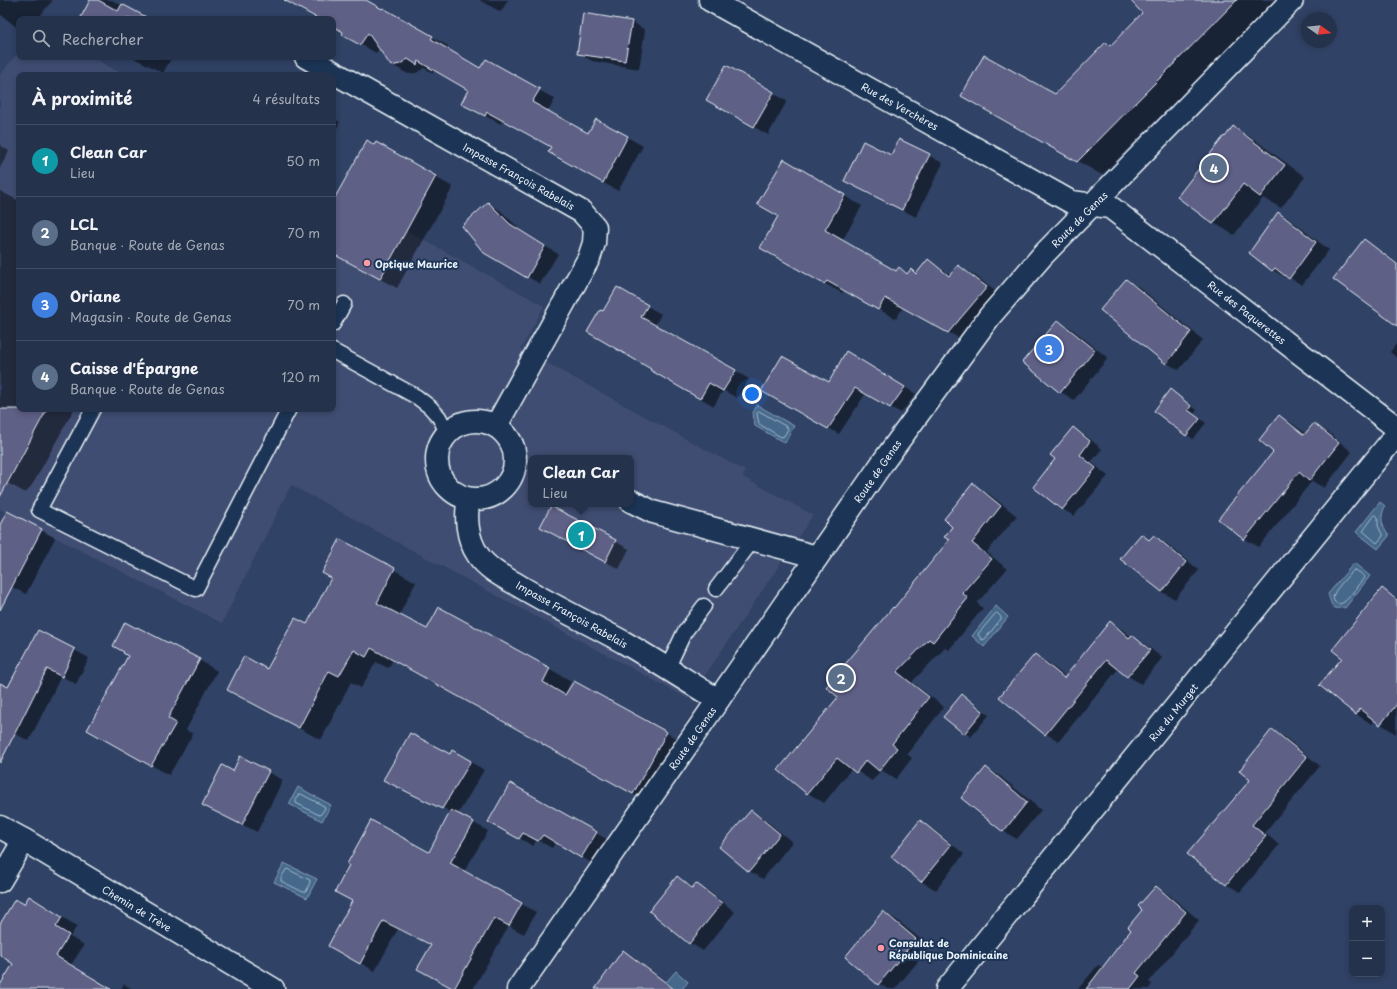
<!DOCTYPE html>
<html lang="fr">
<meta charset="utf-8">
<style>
:root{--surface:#24324c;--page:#303e56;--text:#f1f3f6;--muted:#a3aab5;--line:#414d64;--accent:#d6ab8b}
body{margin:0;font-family:"Playpen Sans",sans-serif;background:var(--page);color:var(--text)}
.controls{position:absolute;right:12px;bottom:12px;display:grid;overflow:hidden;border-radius:8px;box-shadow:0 2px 6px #0003}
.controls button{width:36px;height:36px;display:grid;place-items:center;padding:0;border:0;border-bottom:1px solid var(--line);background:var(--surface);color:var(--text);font:20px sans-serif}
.compass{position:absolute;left:1301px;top:12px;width:36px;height:36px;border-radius:50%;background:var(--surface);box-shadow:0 2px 6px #0003;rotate:105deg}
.you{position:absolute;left:752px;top:394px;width:14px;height:14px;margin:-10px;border:3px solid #fff;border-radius:50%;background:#1a73e8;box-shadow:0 0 0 6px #1a73e833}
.badge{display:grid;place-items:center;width:26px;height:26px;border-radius:50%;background:var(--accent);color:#fff;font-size:13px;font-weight:700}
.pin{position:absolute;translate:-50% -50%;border:2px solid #fff;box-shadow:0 1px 4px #0006}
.popup{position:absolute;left:528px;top:455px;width:106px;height:52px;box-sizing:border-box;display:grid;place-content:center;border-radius:8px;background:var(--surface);filter:drop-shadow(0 1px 3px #0005);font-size:13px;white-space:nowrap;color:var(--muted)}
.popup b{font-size:15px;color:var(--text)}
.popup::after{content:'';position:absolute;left:50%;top:100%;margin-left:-8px;border:8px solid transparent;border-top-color:var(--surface)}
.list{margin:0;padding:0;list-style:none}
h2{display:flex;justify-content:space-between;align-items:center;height:52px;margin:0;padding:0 16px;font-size:17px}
h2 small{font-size:13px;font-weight:400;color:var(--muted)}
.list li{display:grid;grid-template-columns:26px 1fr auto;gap:12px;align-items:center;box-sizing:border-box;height:72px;padding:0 16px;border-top:1px solid var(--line)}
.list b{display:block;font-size:15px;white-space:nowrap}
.list p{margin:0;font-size:13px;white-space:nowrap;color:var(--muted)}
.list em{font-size:13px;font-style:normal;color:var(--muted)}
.icon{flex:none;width:22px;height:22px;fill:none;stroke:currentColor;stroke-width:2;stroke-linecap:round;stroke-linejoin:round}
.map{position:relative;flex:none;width:1397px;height:989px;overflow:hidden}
.search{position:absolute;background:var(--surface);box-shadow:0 2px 6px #0003;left:16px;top:16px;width:320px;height:44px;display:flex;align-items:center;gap:10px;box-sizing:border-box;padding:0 14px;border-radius:8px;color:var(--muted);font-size:15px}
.panel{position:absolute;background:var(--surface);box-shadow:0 2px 6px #0003;left:16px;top:72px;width:320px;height:340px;border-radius:8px}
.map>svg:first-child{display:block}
.built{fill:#414e72;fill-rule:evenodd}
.water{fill:#44688b;stroke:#869fb7}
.shadow{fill:#0007}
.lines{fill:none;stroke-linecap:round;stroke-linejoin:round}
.shore{stroke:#a6bacc;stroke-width:1}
.building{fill:#5e6186;stroke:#e8f1f8}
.lane-casing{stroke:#e8f1f8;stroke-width:17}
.street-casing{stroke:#e8f1f8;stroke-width:25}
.secondary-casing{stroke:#e8f1f8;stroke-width:25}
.lane{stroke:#1d3557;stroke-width:14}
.street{stroke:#1d3557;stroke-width:22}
.secondary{stroke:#1d3557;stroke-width:22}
.poi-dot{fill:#ff9aa2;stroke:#1d3557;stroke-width:1.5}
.labels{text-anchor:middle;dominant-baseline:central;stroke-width:4;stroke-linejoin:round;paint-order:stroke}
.street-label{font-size:10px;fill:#e8f1f8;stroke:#1d3557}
.poi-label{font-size:10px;font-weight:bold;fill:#e8f1f8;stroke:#1d3557;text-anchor:start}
</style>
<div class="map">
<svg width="1397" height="989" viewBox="0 0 1397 989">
<rect width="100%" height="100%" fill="#304265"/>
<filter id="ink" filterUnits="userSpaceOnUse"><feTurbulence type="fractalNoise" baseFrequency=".025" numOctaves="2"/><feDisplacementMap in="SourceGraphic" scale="8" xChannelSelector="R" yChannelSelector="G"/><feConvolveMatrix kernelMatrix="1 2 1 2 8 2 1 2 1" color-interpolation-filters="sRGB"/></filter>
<g filter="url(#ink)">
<path class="built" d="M19,51V57H92L124,75H19V409H333V190L544,306L521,349L745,471L743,477L813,515L689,699L291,485L222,623L0,509V75ZM531,458H631V504H531Z"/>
<path class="water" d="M757,405L794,426L785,443L755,426L753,413Z
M1380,502L1385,506C1380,517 1381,526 1389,536L1378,549L1356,532Z
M1354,563L1370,576L1345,608L1343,607C1331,612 1331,602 1328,594Z
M996,606L1008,617L984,647L972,636Z
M298,787L331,805L322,821L289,804Z
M284,863L317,879L307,898L274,882Z
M676,971L688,982L682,989H660Z"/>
<path class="shadow" d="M0,0H53L37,19H19V29L0,14Z
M91,0H112L147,19H81Z
M284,0H364L382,11L383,9L448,46L446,49L481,69L539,90L555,99L548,112L589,134L627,137L643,146L618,191L564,161L552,147L502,120L501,124L478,112L469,90L434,69L433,73L424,68L416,73L408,74L392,65L380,48L376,53L343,34L344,32L333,26V19H320Z
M479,0H508L501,12Z
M1149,0H1275L1102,175L963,96H1055L1106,43L1111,46L1143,13Z
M631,21L645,30L639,69L592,61L578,53Z
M132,57H172L163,73Z
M726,67L787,101L768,135L708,100Z
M333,118L340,122L333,135Z
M1234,128L1254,139L1305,177L1281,208L1263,198L1234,235L1214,223L1178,197Z
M899,140L943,163L916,217L845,181L891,156Z
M376,144L453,187L397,288L333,254V203Z
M0,145L9,151L0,168Z
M784,161L862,206L842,241L897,272L899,269L908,274L911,271L917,274L928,260L951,275L958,266L976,276L1004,298L966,342L903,307L896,319L845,290L842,293L778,258L780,215Z
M0,191L19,201V409H74L34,482L26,493L0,479Z
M488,203L501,211L524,233L558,254L540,284L485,252Z
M1279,213L1292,221L1329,250L1302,285L1287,276L1286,278L1273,270L1250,253Z
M1364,240L1377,248L1397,263V325Z
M1126,280L1139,287L1203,340L1179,370L1167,363Z
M617,289L661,314L655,325L749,379L737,398L723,390L714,406L651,370L652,368L603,313Z
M1058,321L1072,329L1108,358L1074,400L1061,392Z
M1397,343V358L1390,352Z
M857,359L916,394L901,413L866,393L839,434L763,391L830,384Z
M1171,391L1197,410L1194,414L1206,423L1193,439L1155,411Z
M1279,416L1293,424L1306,434L1314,424L1328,432L1352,452L1324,488L1312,481L1259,547L1245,539L1275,451Z
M1073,428L1085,435L1102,449L1091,462L1108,476L1074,516L1062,509L1056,459Z
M973,485L989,494L1017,516L987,552L1007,569L977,603L983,608L949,650L945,648L912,682L944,707L907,754L912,758L896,779L881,770L872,781L852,768L824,803L808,793L779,770L839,696L894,609L950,540L954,527Z
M552,507L629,549L619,569L541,527Z
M41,530L55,538L26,594L0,581V544Z
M1141,535L1150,540L1154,536L1167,544L1199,570L1175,599L1162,592Z
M340,540L416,582L399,615L427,631L550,669L571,681L565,694H566L667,733L688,745L655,806L565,757L543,744V743L393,660L388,668L376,662L361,688L351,682L321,740L228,690L268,670L307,625L332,578Z
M1382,589L1397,598L1396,734L1375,720L1372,724L1356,714L1343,657Z
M1110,623L1123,630L1131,637L1145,644L1162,658L1141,684L1128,676L1118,669L1059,741L1046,734L1035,655L1048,663L1066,677Z
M39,631L89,658L76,684L61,676L29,741L0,726V684L8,688Z
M125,652L199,660L217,671L186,730L193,734L169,775L105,739L130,656Z
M969,699L989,715L971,737L944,717Z
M1272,730L1286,738L1320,766L1265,833L1279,845L1240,892L1226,884L1251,779Z
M452,751L484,770L458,814L488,831L464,872L536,912L524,934L509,926L473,989H454L419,969L431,945L398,929L375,971L344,954L429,853L451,813L447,811V810L397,786L450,755Z
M241,758L283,780L257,832L217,812L233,772Z
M986,768L1000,776L1041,810L1017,839L1003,831Z
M510,784L610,841L595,865L556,842L552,848L537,840L533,846L490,821Z
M751,811L764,819L792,842L763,879L749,871Z
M920,822L934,830L964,854L936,890L922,882L892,856Z
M677,877L694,887L696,884L710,892L735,912L703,951L690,943Z
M1156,887L1169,895L1199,920L1149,982L1152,984L1149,989H1078L1098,965L1103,968L1133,930Z
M25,905L45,907L77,926L70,937L84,945L71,965L110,989H0V987L14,963L0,954V925Z
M884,912L897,920L930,947L895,989H888L879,984Z
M623,952L636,959L675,989H597Z
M124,984L132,989H121Z"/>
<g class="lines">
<path class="shore" d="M759,411L787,427L788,429L784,436L781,437L759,424L757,414Z
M1376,515L1378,517V526L1383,536L1377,543L1363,531L1374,516Z
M1354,570C1357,570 1364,575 1364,578C1359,583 1349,599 1344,602C1337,607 1331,601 1334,594C1336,589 1349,574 1354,570Z
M997,613L1001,617V619L985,639L982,640L979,636L978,634L995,614Z
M299,794H301L324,806L325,808L321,814L319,815L296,803V801Z
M287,869L310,880V882L306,892H303L281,881V878Z"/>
</g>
<path class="building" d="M90,0H98L118,11L122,4L148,18L80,19Z
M284,0H366L382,9L383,8L433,36L431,39L480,68L486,59L540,89L532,102L588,133L596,119L628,136L603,183L548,152L551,147L487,112L485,116L461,104L468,90L418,61L417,65L408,59L400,64L391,66L368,33L360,45L342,35L343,32L333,26V19H319Z
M1130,0H1237L1077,162L961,96L984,55L1055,94L1106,42L1110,46L1142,13Z
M583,13L632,21L625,61L577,54Z
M726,65L774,92L754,127L706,100Z
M1233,126L1285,165L1260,197L1243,184L1213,224L1177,197L1224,136L1225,137Z
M899,139L930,154L902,210L844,181L863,141L891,155Z
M367,140L374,145L376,142L436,176L380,279L333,254V201Z
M784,159L845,195L825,230L896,271L899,267L907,274L911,269L916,274L928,259L949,276L958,265L987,287L948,333L885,298L878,310L827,281L824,284L760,248L778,216L757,204Z
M488,202L510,224L545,246L527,278L484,253L462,226Z
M1278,212L1316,242L1289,279L1275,268L1272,271L1249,253Z
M1364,239L1397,264V326L1333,279Z
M1126,279L1191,332L1166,364L1100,310Z
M617,287L648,305L641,317L736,370L723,391L709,383L700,399L650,370L651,369L587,332L600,310L603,311Z
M1058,320L1095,350L1060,393L1022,362Z
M846,351L905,387L890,408L855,388L828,429L761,391L782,356L829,382Z
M1170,389L1191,406L1188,410L1200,419L1186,436L1154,411Z
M0,409H47L0,497Z
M1279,415L1304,435L1314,423L1339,443L1309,481L1299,472L1244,540L1218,519L1273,452L1259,440Z
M1073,427L1090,441L1080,455L1096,468L1062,510L1033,487L1055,459L1050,455Z
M973,483L1001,506L972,543L992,559L962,593L968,598L933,642L929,639L897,672L929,697L892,744L897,748L879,771L866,760L856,773L837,758L807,794L778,770L838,697L826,687L893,607L894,608L949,540L944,537L952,527L944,519Z
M551,506L616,540L605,562L540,527Z
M7,511L42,529L0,610V525Z
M1141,534L1149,540L1154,535L1186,562L1162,592L1120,559Z
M340,539L395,568L377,603L427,629L439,607L550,668L543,682L565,695L574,681L667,732L633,794L542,744V743L371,648L366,657L354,650L339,676L329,671L299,728L227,690L244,656L267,669L295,618L307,624L331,578L322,573Z
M1382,588L1397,600V704L1380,725L1360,709L1356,715L1319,685L1342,658L1332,650Z
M1110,621L1129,638L1132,635L1150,650L1127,677L1106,660L1045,735L999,697L1035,654L1064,678Z
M125,622L136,628L137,627L200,659L168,718L176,723L151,766L87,730L128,656L123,653L124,652L113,646Z
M38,630L75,649L62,677L47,669L0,763V683L8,687Z
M962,694L983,711L964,734L943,717Z
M1272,729L1307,757L1252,825L1266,836L1226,885L1187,854L1250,780L1239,771Z
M410,733L450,754L452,750L471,761L442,809L383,780Z
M240,756L269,771L242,825L202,805L222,765L233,771Z
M986,767L1027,802L1003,832L961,798Z
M510,783L597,832L581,858L543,835L538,841L523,833L519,839L488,822Z
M451,810L474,822L450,863L522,903L509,926L494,918L454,989L417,969L431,945L383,921L360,964L328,946L352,901L335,892L349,865L347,864L371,820L429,852Z
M751,810L780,834L749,872L719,847Z
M920,820L951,845L921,882L891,857Z
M677,876L692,888L696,883L722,903L689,944L649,911Z
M1156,886L1186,912L1136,973L1140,976L1130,989H1086L1131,930L1128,927L1142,910L1138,906Z
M29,896L62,917L56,927L69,935L56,956L111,989H0V985L13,964L0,955V924L15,899L24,904Z
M883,911L916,939L878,985L845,957Z
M623,950L674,989H595Z"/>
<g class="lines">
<defs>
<path id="lane" d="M333,324L344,304
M333,351L417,397L430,407L439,417L447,432
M93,409L39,510L196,589L289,409
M716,589L753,540
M667,669L684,633L704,606"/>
<path id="street" d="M710,0L1071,202L1110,207L1397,428
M306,57L582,212L595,227L594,243L589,258L496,426
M437 460a39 39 0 1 1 78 0a39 39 0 1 1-78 0Z
M469,499C465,517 467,539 478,555C488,570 506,578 521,587C555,607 591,624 625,643C656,661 687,681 718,700
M631,501L653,512L817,557
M0,881L24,840
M947,989L1397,434"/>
<path id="secondary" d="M0,827L24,840L273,989
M518,989L883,462L990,316L1043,255L1292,0"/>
</defs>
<use href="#lane" class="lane-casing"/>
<use href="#street" class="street-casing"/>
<use href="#secondary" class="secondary-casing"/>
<use href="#lane" class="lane"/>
<use href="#street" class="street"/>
<use href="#secondary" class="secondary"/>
</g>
</g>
<g class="poi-dot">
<circle cx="367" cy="263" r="4"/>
<circle cx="881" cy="948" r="4"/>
</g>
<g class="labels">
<g class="street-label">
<text transform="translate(900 106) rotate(29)">Rue des Verchères</text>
<text transform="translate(519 176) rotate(29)">Impasse François Rabelais</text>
<text transform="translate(1079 219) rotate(-45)">Route de Genas</text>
<text transform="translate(1247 312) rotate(38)">Rue des Paquerettes</text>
<text transform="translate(877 471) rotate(-55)">Route de Genas</text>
<text transform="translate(572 614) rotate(29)">Impasse François Rabelais</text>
<text transform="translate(1173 712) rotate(-51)">Rue du Murget</text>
<text transform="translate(692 738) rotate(-55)">Route de Genas</text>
<text transform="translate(137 908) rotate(31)">Chemin de Trève</text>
</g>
<g class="poi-label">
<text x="375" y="263">Optique Maurice</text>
<text x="889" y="942">Consulat de<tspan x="889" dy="12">République Dominicaine</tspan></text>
</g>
</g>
</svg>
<div class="controls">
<button>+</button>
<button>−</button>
</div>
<svg class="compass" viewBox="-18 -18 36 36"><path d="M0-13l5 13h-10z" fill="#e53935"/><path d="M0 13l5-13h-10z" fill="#a3aab5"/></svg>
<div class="you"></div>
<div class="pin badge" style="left:581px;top:535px;background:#0f9aa8">1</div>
<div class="popup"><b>Clean Car</b>Lieu</div>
<div class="pin badge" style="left:841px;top:678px;background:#5c6f8a">2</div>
<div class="pin badge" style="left:1049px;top:349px;background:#3f7fe0">3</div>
<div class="pin badge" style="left:1214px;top:168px;background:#5c6f8a">4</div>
<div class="search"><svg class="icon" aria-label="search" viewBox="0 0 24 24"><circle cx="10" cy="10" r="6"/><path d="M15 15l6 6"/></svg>Rechercher</div>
<section class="panel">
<h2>À proximité<small>4 résultats</small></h2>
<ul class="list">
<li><span class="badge" style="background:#0f9aa8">1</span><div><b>Clean Car</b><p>Lieu</p></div><em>50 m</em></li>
<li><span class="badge" style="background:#5c6f8a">2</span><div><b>LCL</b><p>Banque · Route de Genas</p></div><em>70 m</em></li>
<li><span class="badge" style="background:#3f7fe0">3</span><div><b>Oriane</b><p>Magasin · Route de Genas</p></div><em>70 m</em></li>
<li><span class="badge" style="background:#5c6f8a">4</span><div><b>Caisse d'Épargne</b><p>Banque · Route de Genas</p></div><em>120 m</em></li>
</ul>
</section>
</div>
